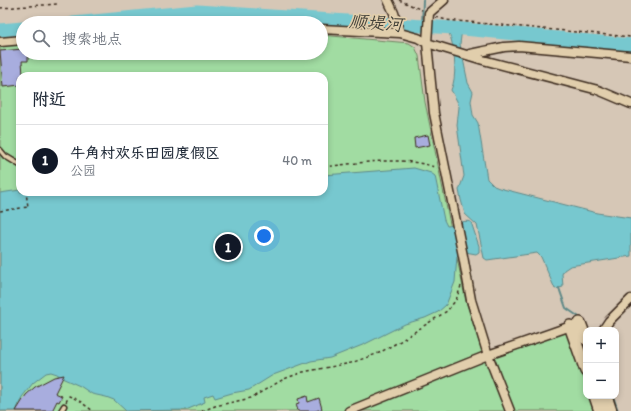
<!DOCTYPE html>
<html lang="zh">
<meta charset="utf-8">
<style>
:root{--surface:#fff;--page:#f6f6f7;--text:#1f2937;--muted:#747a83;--line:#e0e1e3;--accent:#111827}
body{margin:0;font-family:Itim,"LXGW WenKai TC",sans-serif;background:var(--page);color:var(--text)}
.controls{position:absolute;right:12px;bottom:12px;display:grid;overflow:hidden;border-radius:8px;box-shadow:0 2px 6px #0003}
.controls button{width:36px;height:36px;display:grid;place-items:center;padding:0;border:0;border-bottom:1px solid var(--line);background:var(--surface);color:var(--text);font:20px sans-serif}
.you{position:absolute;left:264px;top:236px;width:14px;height:14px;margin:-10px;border:3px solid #fff;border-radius:50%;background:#1a73e8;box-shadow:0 0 0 6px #1a73e833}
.badge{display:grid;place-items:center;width:26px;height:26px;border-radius:50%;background:var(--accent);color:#fff;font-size:13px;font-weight:700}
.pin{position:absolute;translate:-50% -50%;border:2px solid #fff;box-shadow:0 1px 4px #0006}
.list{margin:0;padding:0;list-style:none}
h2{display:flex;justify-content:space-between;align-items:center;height:52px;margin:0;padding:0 16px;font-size:17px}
h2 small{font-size:13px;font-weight:400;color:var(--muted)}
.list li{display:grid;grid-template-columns:26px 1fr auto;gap:12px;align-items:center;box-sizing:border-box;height:72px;padding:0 16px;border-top:1px solid var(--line)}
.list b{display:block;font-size:15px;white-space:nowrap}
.list p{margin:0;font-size:13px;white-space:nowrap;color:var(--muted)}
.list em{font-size:13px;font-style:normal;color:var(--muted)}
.icon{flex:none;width:22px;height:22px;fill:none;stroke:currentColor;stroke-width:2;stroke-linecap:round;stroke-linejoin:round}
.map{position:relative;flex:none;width:631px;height:411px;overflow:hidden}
.search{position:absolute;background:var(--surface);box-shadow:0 2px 6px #0003;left:16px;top:16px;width:312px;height:44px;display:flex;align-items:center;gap:10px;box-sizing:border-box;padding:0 14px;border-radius:22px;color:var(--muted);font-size:15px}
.panel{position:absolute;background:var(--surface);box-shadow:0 2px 6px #0003;left:16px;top:72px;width:312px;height:124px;border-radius:12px}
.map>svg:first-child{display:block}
.green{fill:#a1dca2;stroke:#6e8360;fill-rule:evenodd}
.water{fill:#77c8cf;stroke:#5f8988}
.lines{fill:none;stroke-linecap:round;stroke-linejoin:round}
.stream{stroke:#5f8988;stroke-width:2}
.river{stroke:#77c8cf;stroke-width:13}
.building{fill:#a8adde;stroke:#3b2a1e}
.lane-casing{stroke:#3b2a1e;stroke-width:7}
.street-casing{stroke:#3b2a1e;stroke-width:11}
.secondary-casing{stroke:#3b2a1e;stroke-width:14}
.path{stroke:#3b2a1e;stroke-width:1.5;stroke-dasharray:3 3;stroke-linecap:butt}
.lane{stroke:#e1ceac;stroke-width:4}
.street{stroke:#e1ceac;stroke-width:8}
.secondary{stroke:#e1ceac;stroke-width:11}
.labels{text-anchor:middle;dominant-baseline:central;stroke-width:3.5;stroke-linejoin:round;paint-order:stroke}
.water-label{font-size:18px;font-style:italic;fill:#444239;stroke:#e1ceac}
</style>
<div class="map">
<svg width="631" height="411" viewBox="0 0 631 411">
<rect width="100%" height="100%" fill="#d6c7b6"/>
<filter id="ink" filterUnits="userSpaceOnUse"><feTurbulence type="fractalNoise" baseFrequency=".025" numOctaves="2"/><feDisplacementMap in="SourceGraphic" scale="8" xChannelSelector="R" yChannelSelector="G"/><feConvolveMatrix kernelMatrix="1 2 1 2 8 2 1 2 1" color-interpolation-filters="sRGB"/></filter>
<g filter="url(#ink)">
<path class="green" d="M321,35L409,43L415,47L419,56L425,102L466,302L485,360L567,331L586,384V396H590L596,411H0V46L23,44V53H321ZM20,76H324V192H20Z"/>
<path class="water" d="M446,28L462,29L460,44L468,83L473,92L471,101L473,115L478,123L487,179L494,186L499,188L597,213L631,218V256L570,266L564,270L562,274L563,287L555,289L541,257L537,253L487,260L484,258L477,225L465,214L461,200L459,190L464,176L457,125L459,107L457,101L451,90C457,78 455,52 451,39C450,35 448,31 446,28Z
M414,168L431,173L435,176L444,220L447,226C455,226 463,219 471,222L479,246V252L476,254L465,252L457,256L455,282L446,305L438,312L425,318L405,324L365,344L330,358L311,361L273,375L249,390L232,393L215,398L213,394L204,397L205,402L186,410L126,411L114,400L106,397L92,394L80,386L64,379L57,374L51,372L46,373L33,383L22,397L16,411H0V193L20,190V192H324V175Z"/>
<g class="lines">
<path class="stream" d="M422,26L423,0
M559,288L566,308L582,319
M585,322L589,330
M613,396L618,411"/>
<path class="river" d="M73,23L197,11L453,28L631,45
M0,30L23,28"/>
</g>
<path class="building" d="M23,49V53H28V61H22L23,76H20V85L3,87L0,51Z
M428,135L430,145L415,148L414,138Z
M64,375L55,393L62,396L59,402L57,401L52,411H16L26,395L35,387L54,377Z
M307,396L308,402L319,398L322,409L315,411H298L296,404L299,403L298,399Z"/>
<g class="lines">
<defs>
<path id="lane" d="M0,150L5,156L20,165
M61,411L64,406"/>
<path id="street" d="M388,0L394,13L400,33
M444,0L429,13L427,43L434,113L463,256L471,300L488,355L510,411
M321,29L400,33L418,38L427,43L483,60L598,90L631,104
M0,42L23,40
M470,54L504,47L519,46L631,56
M603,330L609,321L631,299
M349,411L488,355L574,325"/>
<path id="secondary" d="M580,323L586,339
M570,326L586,371
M595,396L600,411
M606,396L611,411"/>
</defs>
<use href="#lane" class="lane-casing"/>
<use href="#street" class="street-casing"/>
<use href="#secondary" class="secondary-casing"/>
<path class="path" d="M399,0L422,10
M0,8L58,4
M436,17L446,20L631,37
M324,167C359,163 404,155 437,168
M0,211L28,207L26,192
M66,402L69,396L78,400L93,411
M202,411L215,406L251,398L284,379L303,372L351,363L379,353L402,340L447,311L456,300L461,286"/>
<use href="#lane" class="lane"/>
<use href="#street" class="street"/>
<use href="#secondary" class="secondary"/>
</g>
</g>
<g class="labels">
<g class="water-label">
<text transform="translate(376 23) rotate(4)">顺堤河</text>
</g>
</g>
</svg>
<div class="controls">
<button>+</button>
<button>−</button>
</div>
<div class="you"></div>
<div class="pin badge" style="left:228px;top:247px">1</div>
<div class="search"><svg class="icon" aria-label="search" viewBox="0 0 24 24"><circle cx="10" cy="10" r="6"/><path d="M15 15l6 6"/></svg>搜索地点</div>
<section class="panel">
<h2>附近<small></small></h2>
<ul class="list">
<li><span class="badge">1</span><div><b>牛角村欢乐田园度假区</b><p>公园</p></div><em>40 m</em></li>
</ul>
</section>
</div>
